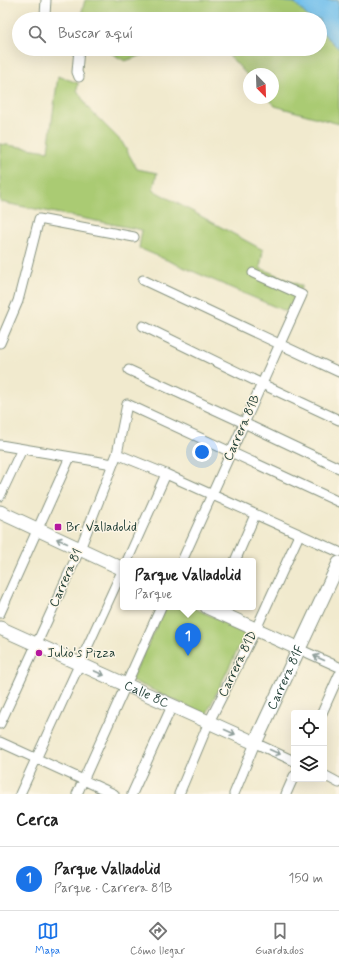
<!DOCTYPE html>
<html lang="es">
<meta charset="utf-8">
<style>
:root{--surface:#fff;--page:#f6f6f6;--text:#222;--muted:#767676;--line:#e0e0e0;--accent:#1a73e8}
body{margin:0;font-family:Mynerve,sans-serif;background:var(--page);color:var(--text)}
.controls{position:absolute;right:12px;bottom:12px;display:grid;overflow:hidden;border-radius:4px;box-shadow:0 4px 16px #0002}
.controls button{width:36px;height:36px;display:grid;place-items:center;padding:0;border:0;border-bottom:1px solid var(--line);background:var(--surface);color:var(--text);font:20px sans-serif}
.compass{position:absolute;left:243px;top:68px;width:36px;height:36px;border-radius:50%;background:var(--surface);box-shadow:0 4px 16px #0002;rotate:157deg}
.you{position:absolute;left:202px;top:452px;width:14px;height:14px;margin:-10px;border:3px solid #fff;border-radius:50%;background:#1a73e8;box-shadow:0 0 0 6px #1a73e833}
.badge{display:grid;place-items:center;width:26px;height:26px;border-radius:50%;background:var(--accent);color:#fff;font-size:13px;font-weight:700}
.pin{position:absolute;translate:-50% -33px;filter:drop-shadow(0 1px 2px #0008)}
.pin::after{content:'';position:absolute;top:21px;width:14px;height:12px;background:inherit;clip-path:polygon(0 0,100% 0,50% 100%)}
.popup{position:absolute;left:120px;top:558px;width:136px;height:52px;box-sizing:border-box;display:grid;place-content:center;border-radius:4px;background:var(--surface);filter:drop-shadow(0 1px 3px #0005);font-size:13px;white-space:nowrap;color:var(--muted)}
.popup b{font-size:15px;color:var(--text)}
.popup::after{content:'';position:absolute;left:50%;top:100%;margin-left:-8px;border:8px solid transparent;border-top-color:var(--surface)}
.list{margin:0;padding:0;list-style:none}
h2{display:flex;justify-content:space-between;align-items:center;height:52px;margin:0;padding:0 16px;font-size:17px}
h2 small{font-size:13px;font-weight:400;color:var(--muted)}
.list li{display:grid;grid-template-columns:26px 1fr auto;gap:12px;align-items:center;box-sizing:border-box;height:64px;padding:0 16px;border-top:1px solid var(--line)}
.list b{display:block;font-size:15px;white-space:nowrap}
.list p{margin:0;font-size:13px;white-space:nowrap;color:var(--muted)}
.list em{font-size:13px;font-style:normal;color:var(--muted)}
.icon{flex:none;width:22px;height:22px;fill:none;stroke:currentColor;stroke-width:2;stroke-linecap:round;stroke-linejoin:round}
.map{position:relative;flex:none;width:339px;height:794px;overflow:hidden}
.search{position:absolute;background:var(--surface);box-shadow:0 4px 16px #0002;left:12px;right:12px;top:12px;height:44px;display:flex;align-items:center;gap:10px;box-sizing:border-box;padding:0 14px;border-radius:22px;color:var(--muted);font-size:15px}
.sheet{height:116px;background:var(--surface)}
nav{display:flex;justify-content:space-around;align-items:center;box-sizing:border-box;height:56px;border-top:1px solid var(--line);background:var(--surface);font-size:11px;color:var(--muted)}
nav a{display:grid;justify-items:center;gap:2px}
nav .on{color:var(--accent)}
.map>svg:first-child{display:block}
.green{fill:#aacb73;stroke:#648454}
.water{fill:#71bfec;stroke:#487e90}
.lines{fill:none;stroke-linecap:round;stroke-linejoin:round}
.street-casing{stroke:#889481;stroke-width:11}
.secondary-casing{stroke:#889481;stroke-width:15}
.street{stroke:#fff;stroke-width:9}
.secondary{stroke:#fff;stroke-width:13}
.oneway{stroke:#8f9e9a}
.poi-dot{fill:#b5179e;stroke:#fcf5e5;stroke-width:1.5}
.labels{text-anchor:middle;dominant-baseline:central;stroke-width:3;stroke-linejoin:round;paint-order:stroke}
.street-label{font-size:13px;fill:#1f3d34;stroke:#fcf5e5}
.poi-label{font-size:13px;fill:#1f3d34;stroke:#fcf5e5;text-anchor:start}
</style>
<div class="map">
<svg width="339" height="794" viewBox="0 0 339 794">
<rect width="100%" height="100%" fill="#fcf5e5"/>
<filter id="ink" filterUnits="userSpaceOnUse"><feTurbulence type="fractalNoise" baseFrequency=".025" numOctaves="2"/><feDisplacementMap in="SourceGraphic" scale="8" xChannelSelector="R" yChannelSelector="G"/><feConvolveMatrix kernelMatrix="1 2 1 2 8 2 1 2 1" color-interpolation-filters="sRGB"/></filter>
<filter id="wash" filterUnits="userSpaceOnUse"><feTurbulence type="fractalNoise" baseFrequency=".012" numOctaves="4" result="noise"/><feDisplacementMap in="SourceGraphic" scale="16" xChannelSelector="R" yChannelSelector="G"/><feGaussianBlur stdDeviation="0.9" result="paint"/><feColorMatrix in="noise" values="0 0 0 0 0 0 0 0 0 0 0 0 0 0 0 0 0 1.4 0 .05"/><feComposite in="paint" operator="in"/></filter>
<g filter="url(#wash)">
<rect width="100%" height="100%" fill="#f1eace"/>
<path class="green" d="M85,0H339V124L275,106L268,98H273V74H249V77L223,49H320V19H80Z
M104,49H160L125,61Z
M58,76L78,83L77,90L88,108L122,142L137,169L157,173L153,190L263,250L260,268L302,286L287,312L139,248L142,230L0,202V144L48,151Z
M166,607H192L246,632L206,715L131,680Z"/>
<path class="water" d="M272,0H339V49L320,30V19H310L295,3Z"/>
</g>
<g filter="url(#ink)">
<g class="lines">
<defs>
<path id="street" d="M46,0L45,15L46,19
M79,49L77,72L79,77
M143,280L339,372
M143,326L262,384L339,420
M0,343L18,301L39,219L134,237
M129,370L244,423L339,468
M0,445L113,464
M117,454L166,474L339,552
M0,496L22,449
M127,561L166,474
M182,561L302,295L253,273
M235,561L255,515
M0,613L70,457
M299,649L339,667
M322,713L339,675
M0,724L80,549L113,464L117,454L127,404L339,502
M0,742L114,794
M324,775L339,783
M20,794L123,569
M77,794L161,607
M132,794L172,706
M179,794L209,722L256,629L299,535
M234,794L255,743L294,761
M286,794L294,776"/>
<g id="secondary">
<path d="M0,512L123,569"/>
<path d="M207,607L299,649"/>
<path id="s1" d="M0,628L255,743L339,563"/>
</g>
</defs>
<use href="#street" class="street-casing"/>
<use href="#secondary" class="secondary-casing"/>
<use href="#street" class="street"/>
<use href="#secondary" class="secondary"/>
</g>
<defs><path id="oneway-shaft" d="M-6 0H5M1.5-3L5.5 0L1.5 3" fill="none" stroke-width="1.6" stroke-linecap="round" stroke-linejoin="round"/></defs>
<g class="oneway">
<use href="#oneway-shaft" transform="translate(62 541) rotate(-156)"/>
<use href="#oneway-shaft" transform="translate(319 658) rotate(-156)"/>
<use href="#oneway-shaft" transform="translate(99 673) rotate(24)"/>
<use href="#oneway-shaft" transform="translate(230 732) rotate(24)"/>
<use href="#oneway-shaft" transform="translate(275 752) rotate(24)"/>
</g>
</g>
<g class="poi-dot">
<rect x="54" y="523" width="8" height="8" rx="2"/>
<circle cx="39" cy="653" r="4"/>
</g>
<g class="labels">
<g class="street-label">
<text transform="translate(242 428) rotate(-66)">Carrera 81B</text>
<text transform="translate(66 578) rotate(-66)">Carrera 81</text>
<text transform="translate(238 664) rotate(-64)">Carrera 81D</text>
<text stroke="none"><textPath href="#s1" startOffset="352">Carrera 81F</textPath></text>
<text stroke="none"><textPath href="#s1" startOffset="161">Calle 8C</textPath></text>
</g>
<g class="poi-label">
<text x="66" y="527">Br. Valladolid</text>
<text x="47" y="653">Julio's Pizza</text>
</g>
</g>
</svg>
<div class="controls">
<button><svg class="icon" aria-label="locate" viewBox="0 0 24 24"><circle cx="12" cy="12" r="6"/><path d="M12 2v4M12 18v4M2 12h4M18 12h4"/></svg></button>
<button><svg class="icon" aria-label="layers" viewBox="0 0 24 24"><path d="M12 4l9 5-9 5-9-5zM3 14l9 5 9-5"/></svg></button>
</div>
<svg class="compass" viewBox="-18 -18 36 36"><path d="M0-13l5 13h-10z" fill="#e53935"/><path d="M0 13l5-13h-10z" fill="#767676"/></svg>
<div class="you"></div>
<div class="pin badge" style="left:188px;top:656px">1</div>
<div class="popup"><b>Parque Valladolid</b>Parque</div>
<div class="search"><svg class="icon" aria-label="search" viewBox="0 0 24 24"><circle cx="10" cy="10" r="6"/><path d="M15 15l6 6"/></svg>Buscar aquí</div>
</div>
<section class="sheet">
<h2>Cerca<small></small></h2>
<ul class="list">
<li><span class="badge">1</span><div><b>Parque Valladolid</b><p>Parque · Carrera 81B</p></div><em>150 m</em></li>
</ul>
</section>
<nav>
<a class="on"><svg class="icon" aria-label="map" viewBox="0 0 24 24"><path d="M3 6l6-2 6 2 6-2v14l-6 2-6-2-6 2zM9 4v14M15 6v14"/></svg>Mapa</a>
<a><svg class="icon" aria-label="directions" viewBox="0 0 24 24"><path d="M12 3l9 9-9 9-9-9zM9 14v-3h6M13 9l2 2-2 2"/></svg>Cómo llegar</a>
<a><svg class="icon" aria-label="saved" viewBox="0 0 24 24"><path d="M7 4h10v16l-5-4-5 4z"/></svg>Guardados</a>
</nav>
